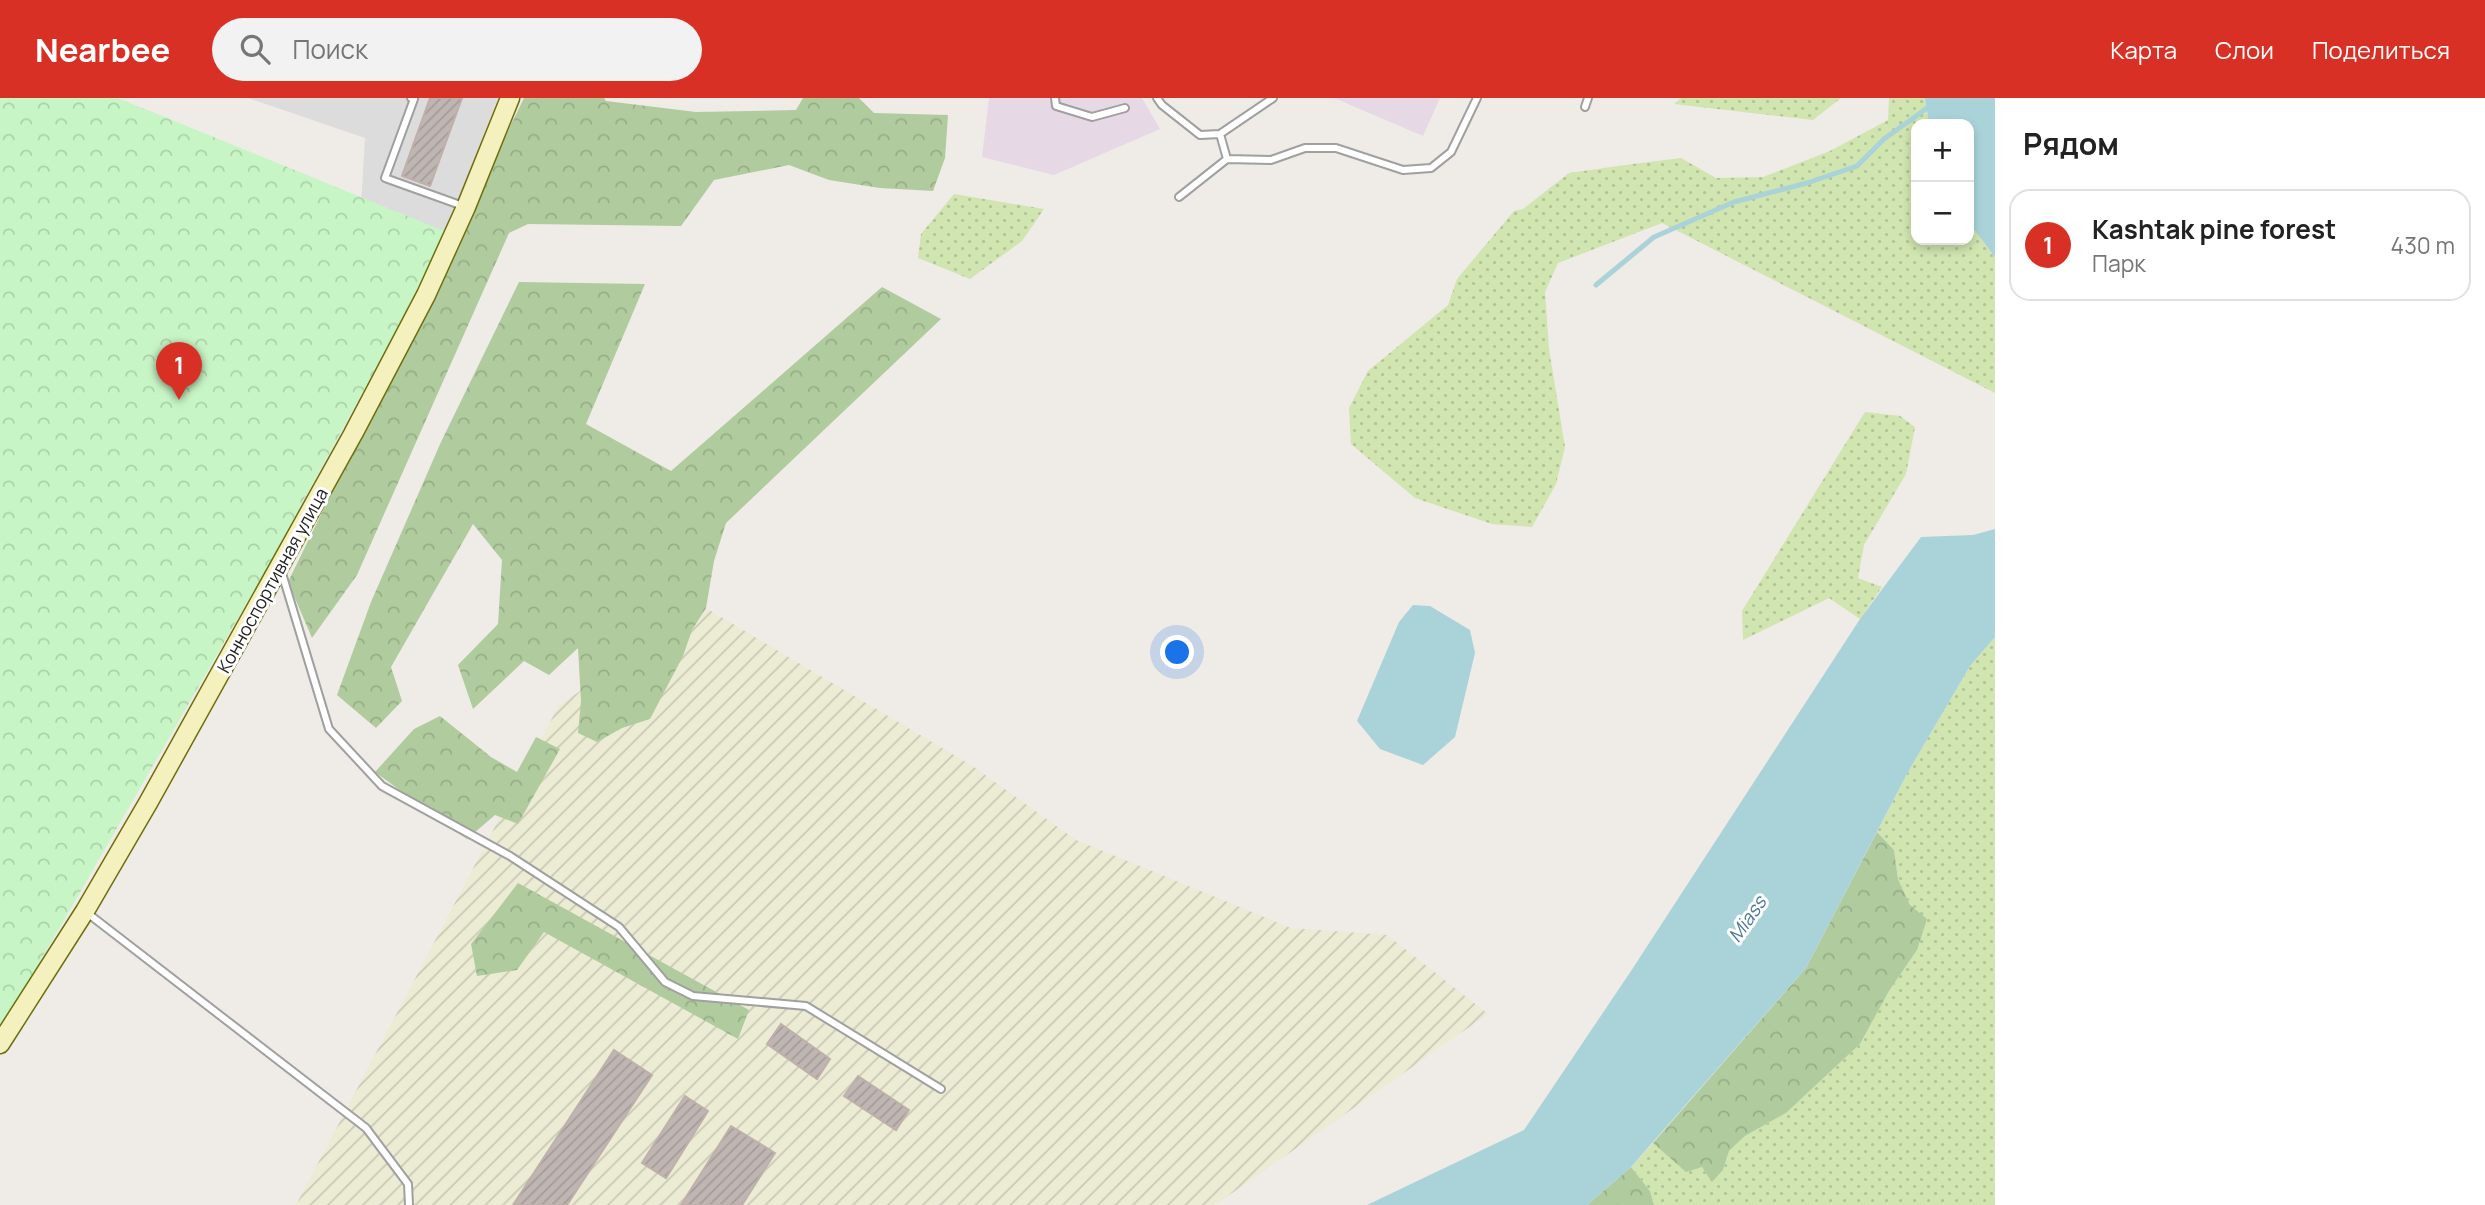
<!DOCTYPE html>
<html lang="ru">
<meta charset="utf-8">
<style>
:root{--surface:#fff;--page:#f2f2f2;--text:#222;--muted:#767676;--line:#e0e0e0;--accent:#d93025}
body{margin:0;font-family:Manrope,sans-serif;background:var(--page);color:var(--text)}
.controls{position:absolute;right:21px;top:21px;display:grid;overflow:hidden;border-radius:14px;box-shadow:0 4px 10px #0003}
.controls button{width:63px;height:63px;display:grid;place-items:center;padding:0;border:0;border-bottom:2px solid var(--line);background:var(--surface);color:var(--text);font:35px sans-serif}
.you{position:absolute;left:1178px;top:555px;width:24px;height:24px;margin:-18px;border:5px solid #fff;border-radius:50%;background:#1a73e8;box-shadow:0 0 0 10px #1a73e833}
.badge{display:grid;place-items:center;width:46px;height:46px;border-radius:50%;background:var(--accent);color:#fff;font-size:23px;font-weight:700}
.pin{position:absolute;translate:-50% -58px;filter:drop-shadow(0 2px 4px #0008)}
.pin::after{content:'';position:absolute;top:37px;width:24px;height:21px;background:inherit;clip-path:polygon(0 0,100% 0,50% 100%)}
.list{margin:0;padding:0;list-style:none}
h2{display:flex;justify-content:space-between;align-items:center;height:91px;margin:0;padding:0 28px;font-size:30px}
h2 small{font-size:23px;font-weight:400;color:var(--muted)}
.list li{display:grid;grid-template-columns:46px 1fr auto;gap:21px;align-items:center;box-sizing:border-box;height:112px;margin:0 14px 14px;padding:0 14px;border:2px solid var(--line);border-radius:21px}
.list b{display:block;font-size:26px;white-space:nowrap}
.list p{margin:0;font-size:23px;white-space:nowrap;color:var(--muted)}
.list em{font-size:23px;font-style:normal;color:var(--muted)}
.icon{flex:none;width:38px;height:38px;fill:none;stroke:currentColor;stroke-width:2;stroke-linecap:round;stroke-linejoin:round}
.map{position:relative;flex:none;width:1995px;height:1107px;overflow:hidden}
header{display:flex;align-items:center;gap:42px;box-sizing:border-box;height:98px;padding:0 35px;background:var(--accent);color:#fff}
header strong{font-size:33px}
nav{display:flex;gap:38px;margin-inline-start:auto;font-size:24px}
.search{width:490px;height:63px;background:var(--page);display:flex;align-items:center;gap:18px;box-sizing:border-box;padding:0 24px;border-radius:38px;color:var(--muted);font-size:26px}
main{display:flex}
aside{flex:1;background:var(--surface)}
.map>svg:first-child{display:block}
.residential{fill:#dddcdc}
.industrial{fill:#e7d8e6}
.farmland{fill:url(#farmland-furrows)}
.grass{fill:url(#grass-dots)}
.forest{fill:url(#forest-crowns)}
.park{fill:url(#park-crowns)}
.water{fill:#aad3d9}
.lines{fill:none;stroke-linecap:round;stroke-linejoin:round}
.stream{stroke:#aad3d9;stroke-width:5}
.building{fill:url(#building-hatch);stroke:#bfb0a9;stroke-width:2}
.lane-casing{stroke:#a0a0a0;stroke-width:10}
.secondary-casing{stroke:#6e6e0e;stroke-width:21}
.lane{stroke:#fff;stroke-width:6}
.secondary{stroke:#f5f1be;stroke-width:18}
.labels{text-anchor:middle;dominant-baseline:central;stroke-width:6;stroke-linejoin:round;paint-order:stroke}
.street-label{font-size:18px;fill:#1f1f1f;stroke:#fff}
.water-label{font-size:19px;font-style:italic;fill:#4c7a98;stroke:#fff}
</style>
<header>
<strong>Nearbee</strong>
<div class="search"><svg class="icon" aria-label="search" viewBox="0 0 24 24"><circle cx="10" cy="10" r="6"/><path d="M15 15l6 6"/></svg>Поиск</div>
<nav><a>Карта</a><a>Слои</a><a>Поделиться</a></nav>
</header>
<main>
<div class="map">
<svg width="1995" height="1107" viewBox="0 0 1995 1107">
<defs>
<pattern id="farmland-furrows" width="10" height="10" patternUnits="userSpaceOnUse" patternTransform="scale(1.75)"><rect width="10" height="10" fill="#ecebd3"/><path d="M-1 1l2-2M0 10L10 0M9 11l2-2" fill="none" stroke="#cac9b5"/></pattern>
<pattern id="grass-dots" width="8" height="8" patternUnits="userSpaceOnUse" patternTransform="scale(1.75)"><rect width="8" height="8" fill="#d0e5b0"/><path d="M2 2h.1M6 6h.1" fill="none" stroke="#b2c497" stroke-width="1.8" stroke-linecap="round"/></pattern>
<pattern id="forest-crowns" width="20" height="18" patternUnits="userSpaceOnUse" patternTransform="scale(1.75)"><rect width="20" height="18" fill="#b0cb9e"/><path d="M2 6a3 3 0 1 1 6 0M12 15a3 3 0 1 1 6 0" fill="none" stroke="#97ae88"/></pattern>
<pattern id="park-crowns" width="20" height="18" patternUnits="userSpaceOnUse" patternTransform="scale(1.75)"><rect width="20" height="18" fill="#c8f5c6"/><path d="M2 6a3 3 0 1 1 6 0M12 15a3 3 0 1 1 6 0" fill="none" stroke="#abd2aa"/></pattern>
<pattern id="building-hatch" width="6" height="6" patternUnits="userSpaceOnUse" patternTransform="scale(1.75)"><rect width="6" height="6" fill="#bfb6b3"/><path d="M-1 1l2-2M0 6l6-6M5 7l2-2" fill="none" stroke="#a49c9a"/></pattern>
</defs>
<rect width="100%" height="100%" fill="#efebe6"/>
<path class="residential" d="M248,0H498L449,124L415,183L358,159L365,40Z"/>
<path class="industrial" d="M989,0H1142L1160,31L1054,77L982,59Z
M1334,0H1440L1423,38Z"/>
<path class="farmland" d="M706,510L974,669L1076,742L1291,830L1387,837L1488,916L1215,1107H296L559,607Z"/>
<path class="grass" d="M1681,0H1841L1813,22L1674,6Z
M1889,0H1925L1929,26H1916V142H1969V125L1995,159V295L1662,125L1558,165L1545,194L1549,251L1565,349L1556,386L1532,429L1492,426L1415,400L1351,346L1349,310L1368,273L1448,207L1457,181L1514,113L1523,111L1569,75L1633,66L1681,60L1716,80L1763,79L1830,53L1888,22Z
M954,96L1044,111L1022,143L970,181L918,160L921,136Z
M1865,314L1900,318L1915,329L1906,376L1864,447L1858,480L1882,489L1860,521L1829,500L1743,542L1742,513Z
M1995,539V1107H1654L1650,1093L1631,1069L1653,1045L1686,1073L1702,1069L1712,1083L1723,1072L1729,1053L1745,1038L1786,1015L1860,946L1889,893L1917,852L1910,807L1898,781L1894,752L1877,734L1908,674L1970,568Z"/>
<path class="forest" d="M524,0H604L606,3L696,14L796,12L803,0H859L874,15L948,17L945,60L933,93L880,90L829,82L789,67L714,82L681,128L528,126L509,135L357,477L312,540L288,484Z
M519,184L645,186L586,326L671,373L882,189L941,221L726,425L714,463L706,510L692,532L683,558L650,621L622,630L597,644L578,635L581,603L578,550L549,577L524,563L473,611L458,567L498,526L502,462L473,426L391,569L402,603L376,630L337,597L371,504L441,344Z
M440,618L491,659L517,674L536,639L560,651L518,726L495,717L467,741L375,674L414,631Z
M1877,734L1894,752L1898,781L1910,807L1927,821L1917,852L1889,893L1860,946L1786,1015L1745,1038L1729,1053L1723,1072L1712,1084L1702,1069L1686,1074L1653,1045L1806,870Z
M518,785L749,912L738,941L544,834L517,872L477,878L471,846Z
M1631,1069L1650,1093L1654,1107H1587Z"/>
<path class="park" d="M0,0H118L449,135L268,468L0,933Z"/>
<path class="water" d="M1925,0H1995V159L1969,125V26H1929Z
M1995,431V539L1970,568L1908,674L1806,870L1631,1069L1587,1107H1367L1524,1032L1631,873L1860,521L1921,439L1973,437Z
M1413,507L1430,508L1470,532L1475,555L1455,639L1423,667L1380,651L1357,623L1399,524Z"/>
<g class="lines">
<path class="stream" d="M1596,187L1654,139L1734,104L1807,85L1857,68L1884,41L1941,0"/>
</g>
<path class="building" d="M430,0H462L430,88L402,78Z
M781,926L830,961L817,981L767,946Z
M614,952L652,977L567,1107H513Z
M858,978L909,1012L896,1032L844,998Z
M685,998L708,1013L666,1080L642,1065Z
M731,1028L775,1055L742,1107H681Z"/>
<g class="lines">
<defs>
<path id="lane" d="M411,0L414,1L385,80L463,108
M1055,0L1056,8L1092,19L1125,10
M1157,0L1162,7L1200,37L1220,36L1273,0
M1585,9L1588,0
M1220,36L1227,61
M1179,99L1227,61L1271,62L1305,50H1336L1403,72L1431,70L1451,54L1477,0
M281,472L329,631L382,688L510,758L619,829L665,884L693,898L806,908L941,991
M86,814L366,1030L408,1086L409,1107"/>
<path id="secondary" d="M0,946L85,813L148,705L353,336L426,197L466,109L510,0"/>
</defs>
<use href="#lane" class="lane-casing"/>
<use href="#secondary" class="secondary-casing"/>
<use href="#lane" class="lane"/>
<use href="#secondary" class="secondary"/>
</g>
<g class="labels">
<g class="street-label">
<text transform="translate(272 482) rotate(-61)">Конноспортивная улица</text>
</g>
<g class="water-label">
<text transform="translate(1747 821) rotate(-55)">Miass</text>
</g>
</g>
</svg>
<div class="controls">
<button>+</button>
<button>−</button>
</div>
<div class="you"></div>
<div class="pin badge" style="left:179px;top:302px">1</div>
</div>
<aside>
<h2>Рядом<small></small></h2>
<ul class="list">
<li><span class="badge">1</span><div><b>Kashtak pine forest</b><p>Парк</p></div><em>430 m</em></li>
</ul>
</aside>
</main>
